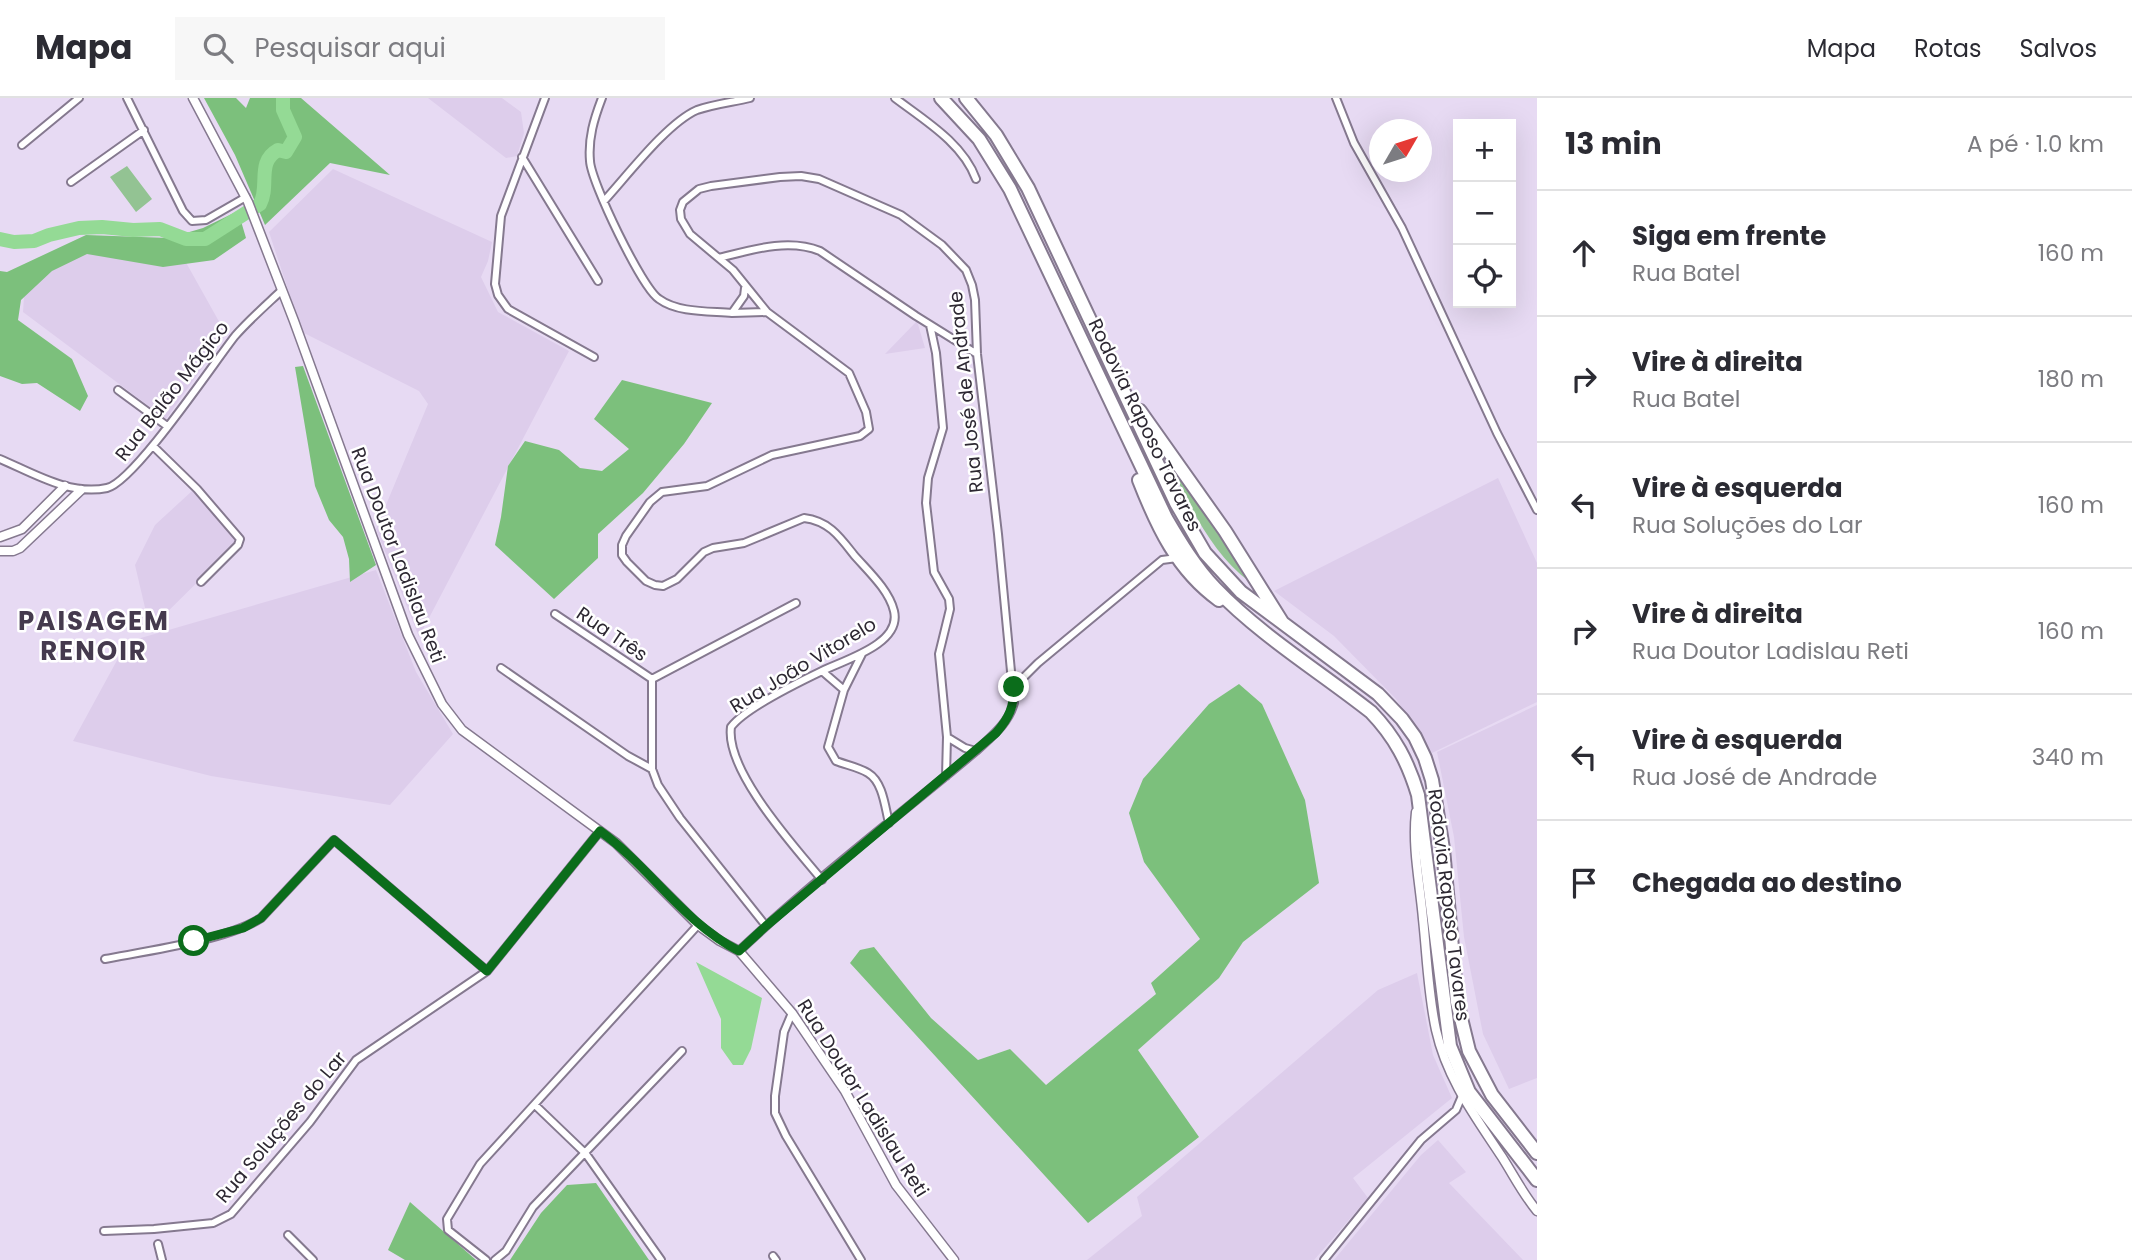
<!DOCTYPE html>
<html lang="pt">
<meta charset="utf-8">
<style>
:root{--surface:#fff;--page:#f7f7f7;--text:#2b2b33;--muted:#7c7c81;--line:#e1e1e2}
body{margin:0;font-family:Poppins,sans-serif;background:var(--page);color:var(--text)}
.controls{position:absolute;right:21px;top:21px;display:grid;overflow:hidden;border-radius:0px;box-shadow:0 7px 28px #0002}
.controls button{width:63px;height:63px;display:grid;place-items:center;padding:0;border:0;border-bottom:2px solid var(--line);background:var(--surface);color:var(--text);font:35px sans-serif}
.compass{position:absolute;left:1369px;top:21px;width:63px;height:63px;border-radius:50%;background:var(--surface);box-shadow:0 7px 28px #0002;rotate:51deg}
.stop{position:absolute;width:21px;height:21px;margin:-16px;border:5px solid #0b6d1b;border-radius:50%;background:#fff}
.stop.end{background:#0b6d1b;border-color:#fff;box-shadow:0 2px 7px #0008}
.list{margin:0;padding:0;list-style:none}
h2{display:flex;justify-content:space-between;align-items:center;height:91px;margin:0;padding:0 28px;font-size:30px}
h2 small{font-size:23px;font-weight:400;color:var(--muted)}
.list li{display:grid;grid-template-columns:46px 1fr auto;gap:21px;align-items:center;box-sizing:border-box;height:126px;padding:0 28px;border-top:2px solid var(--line)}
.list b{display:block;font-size:26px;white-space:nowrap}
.list p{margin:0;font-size:23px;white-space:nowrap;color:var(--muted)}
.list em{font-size:23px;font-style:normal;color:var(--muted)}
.icon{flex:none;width:38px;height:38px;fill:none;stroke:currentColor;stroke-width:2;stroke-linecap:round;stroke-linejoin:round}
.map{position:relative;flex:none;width:1537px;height:1162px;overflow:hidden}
header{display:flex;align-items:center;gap:42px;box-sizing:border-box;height:98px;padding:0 35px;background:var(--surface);border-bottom:2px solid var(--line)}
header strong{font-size:33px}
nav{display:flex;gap:38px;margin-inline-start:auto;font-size:24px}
.search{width:490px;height:63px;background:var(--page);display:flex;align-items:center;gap:18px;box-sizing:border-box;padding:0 24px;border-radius:0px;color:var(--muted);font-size:26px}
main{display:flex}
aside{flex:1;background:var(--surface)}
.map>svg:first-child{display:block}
.built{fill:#ddcdeb}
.green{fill:#93c393}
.forest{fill:#7cc07c}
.water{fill:#94da95}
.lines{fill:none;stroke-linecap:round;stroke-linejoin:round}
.river{stroke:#94da95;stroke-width:14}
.minor-casing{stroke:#85798f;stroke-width:10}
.tertiary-casing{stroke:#85798f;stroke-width:11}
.motorway-casing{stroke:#85798f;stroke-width:16}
.minor{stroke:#fff;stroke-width:6}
.tertiary{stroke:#fff;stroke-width:8}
.motorway{stroke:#fff;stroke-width:12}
.route{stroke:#0b6d1b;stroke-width:9}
.labels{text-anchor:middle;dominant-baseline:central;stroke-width:5;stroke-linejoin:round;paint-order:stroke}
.street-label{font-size:19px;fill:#2d2832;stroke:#fff}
.district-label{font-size:26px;font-weight:bold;letter-spacing:2px;fill:#453a4e;stroke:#fff}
</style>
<header>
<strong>Mapa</strong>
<div class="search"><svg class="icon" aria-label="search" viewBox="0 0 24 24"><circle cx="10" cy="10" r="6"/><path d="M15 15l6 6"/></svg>Pesquisar aqui</div>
<nav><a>Mapa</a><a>Rotas</a><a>Salvos</a></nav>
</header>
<main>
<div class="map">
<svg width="1537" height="1162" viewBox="0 0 1537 1162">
<rect width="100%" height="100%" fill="#e7daf3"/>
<path class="built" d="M428,0H502L521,14L524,35L517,58L506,60Z
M333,71L492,144L488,163L481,179L498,214L569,253L419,539L376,431L428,306L419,293L302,234L269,134Z
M82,151L179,152L226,236L166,321L23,214L25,184Z
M917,223L925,250L885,256Z
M1498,380L1537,465V604L1432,655L1396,601L1334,538L1274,493Z
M192,393L234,438L236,446L150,531L135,467L155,427Z
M376,472L416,574L453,636L390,707L211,678L73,643L127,544Z
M1537,607V980L1509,991L1483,936L1464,839L1454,739L1437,654Z
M1417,875L1433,957L1452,1000L1353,1080L1368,1100L1314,1162H1087L1142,1118L1137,1099L1378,892Z
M1438,1042L1466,1074L1449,1085L1523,1162H1334L1421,1057Z"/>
<path class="green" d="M127,68L152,101L136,114L110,79Z
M1164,355L1250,484C1207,452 1187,400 1164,355Z"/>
<path class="forest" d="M204,0H236L246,10L250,0H301L390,77L330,65L265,127L235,57Z
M238,113L246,140L214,162L163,169L87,156L52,173L21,202L18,222L72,261L88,298L80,313L37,285L22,286L0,278V173L7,174L86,137L169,140L203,130Z
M303,268L376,467L350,484L349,461L343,439L329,422L315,388L295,269Z
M622,282L712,305L684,346L643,395L598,436V460L554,501L495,447L501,419L508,368L525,343L559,352L580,370L602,373L629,351L594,321Z
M1239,586L1262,606L1305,702L1319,785L1243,844L1219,880L1138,952L1199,1039L1088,1125L850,865L860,852L874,849L931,920L978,962L1010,951L1046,987L1156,896L1151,885L1200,841L1144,764L1129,715L1143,681L1209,606Z
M596,1085L649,1162H510L541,1115L567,1087Z
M410,1104L476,1162H405L388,1152Z"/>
<path class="water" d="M696,864L762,900L751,951L743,967H733L721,950V921Z"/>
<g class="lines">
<path class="river" d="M0,141L14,144L34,143L49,137L79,130L102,129L133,132L160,131L186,141H205L260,106C270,88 256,64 278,52L286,54L295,39L283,12V0"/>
<defs>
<path id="minor" d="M127,0L183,113L192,123L206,122L246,99
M545,0L501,118L495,186L498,197L508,211L594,259
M602,0C594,21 588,40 590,63C591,84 642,190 659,201C678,215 710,213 732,215
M895,0C924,22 963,45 976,81
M1336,0L1354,45L1402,130L1497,335L1537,412
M22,47L79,0
M522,59L598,183
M71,84L144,32
M604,103C627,78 667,25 697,12C714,6 733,4 750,0
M719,160C751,152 788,140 820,153L916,218L977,256
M745,190L744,198L732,215L767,214
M930,227L936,255L943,330L928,380L926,405L934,474L949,501L950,511L939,556L947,639
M118,292L167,328
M153,348L197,391L240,441L238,447L201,484
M0,361C33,375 70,398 107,390C134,384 213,266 235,238C249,222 265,208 281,193
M555,516L652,581
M501,570L628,658L652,671L658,687L680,720L766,828
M822,573L844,592L862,556
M652,581L796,505
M1014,589L1038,565L1162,462L1177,460
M844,592L828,649L836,663C846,667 858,669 868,675C883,684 885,709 889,725
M652,671V581
M946,678L947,639L965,650L976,653
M739,853C814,782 897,719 976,653C992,638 1008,626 1014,605L998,436L977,256L975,202L972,187L966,172L942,147L901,117L819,81L801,78L780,79L711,88L699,91L683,104L680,112L681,121L690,136L733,172L767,214L849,275L866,314L869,331L860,338L772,357L707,388L662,394L650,404L626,438L622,447V457L627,464L646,483L655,487L663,488L677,481L704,454L713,450L744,445L804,420C829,423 840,439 854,457C868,473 889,492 894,513C902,546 844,562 822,573C799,584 745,610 731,629C725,673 795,749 822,782
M105,861C147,853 227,842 261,820L334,742L487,873
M792,915L784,934L775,998V1015L786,1038L861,1162
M536,1008L586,1056L661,1162
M104,1133L154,1131L213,1125L231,1116L310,1024L356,962L487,873L600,733
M288,1137L313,1162
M158,1146L162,1162
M773,1158L776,1162
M486,1162L448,1132L447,1121L480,1066L698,827
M495,1162L506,1153L533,1109L682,953
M1324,1162L1421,1042L1456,1012L1462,998"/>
<path id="tertiary" d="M193,0L248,104L294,223L408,537L442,606L462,632L616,745L698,827L720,843L739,853L792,915L845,993L896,1087L954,1162
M0,439L22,431L65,388
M0,453H13L20,450L81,392
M1416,714C1412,749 1420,786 1423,821C1427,858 1428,895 1436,932C1447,981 1475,1018 1502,1059C1514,1078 1523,1096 1537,1113"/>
<path id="motorway" d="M941,0L979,41L1010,91L1166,420C1180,444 1195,469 1215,490C1261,538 1319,573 1371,614C1395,639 1408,664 1418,697L1450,948L1469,994L1537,1082
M966,0L996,37L1028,90L1176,405L1205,455L1241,494L1378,596L1402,621L1415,639L1425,660L1432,682L1443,751L1457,904L1469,953L1492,997L1537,1055
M1140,313L1225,433L1282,524
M1139,382C1157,428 1177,472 1219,502"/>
</defs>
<use href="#minor" class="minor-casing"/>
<use href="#tertiary" class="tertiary-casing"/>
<use href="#motorway" class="motorway-casing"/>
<use href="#minor" class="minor"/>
<use href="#tertiary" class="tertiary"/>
<use href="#motorway" class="motorway"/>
</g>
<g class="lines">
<path class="route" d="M194,843L243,830L261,820L334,742L487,873L600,733C650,769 683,824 739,853L766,828L996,635C1009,620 1014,609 1014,589"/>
</g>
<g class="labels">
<g class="street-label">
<text transform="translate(172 293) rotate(-52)">Rua Balão Mágico</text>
<text transform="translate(966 294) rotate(-96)">Rua José de Andrade</text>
<text transform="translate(1145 327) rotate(64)">Rodovia Raposo Tavares</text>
<text transform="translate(398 457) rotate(69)">Rua Doutor Ladislau Reti</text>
<text transform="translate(612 536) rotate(34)">Rua Três</text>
<text transform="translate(803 567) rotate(-31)">Rua João Vitorelo</text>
<text transform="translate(1449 807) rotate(83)">Rodovia Raposo Tavares</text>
<text transform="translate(863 1000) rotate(58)">Rua Doutor Ladislau Reti</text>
<text transform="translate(281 1029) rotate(-50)">Rua Soluções do Lar</text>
</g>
<g class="district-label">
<text x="94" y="523">PAISAGEM<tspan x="94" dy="30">RENOIR</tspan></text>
</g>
</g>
</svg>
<div class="controls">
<button>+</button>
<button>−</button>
<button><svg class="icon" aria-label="locate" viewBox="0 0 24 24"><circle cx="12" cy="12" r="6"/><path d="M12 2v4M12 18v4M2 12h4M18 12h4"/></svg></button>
</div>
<svg class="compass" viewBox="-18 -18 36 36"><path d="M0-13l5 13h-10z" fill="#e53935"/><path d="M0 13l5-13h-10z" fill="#7c7c81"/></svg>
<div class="stop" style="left:194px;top:843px"></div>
<div class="stop end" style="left:1014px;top:589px"></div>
</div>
<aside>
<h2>13 min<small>A pé · 1.0 km</small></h2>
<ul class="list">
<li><svg class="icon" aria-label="ahead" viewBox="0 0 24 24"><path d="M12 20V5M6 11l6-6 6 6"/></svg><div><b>Siga em frente</b><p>Rua Batel</p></div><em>160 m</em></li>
<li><svg class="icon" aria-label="right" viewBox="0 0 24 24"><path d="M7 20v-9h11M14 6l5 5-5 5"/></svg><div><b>Vire à direita</b><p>Rua Batel</p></div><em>180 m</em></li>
<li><svg class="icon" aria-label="left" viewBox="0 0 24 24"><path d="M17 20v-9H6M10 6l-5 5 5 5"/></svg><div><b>Vire à esquerda</b><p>Rua Soluções do Lar</p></div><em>160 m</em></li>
<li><svg class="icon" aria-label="right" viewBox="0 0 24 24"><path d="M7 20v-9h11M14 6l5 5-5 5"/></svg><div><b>Vire à direita</b><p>Rua Doutor Ladislau Reti</p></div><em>160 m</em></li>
<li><svg class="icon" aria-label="left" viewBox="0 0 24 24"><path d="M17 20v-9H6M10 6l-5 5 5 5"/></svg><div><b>Vire à esquerda</b><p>Rua José de Andrade</p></div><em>340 m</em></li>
<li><svg class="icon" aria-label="arrive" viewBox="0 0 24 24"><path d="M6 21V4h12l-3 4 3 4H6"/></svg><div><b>Chegada ao destino</b></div></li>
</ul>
</aside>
</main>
